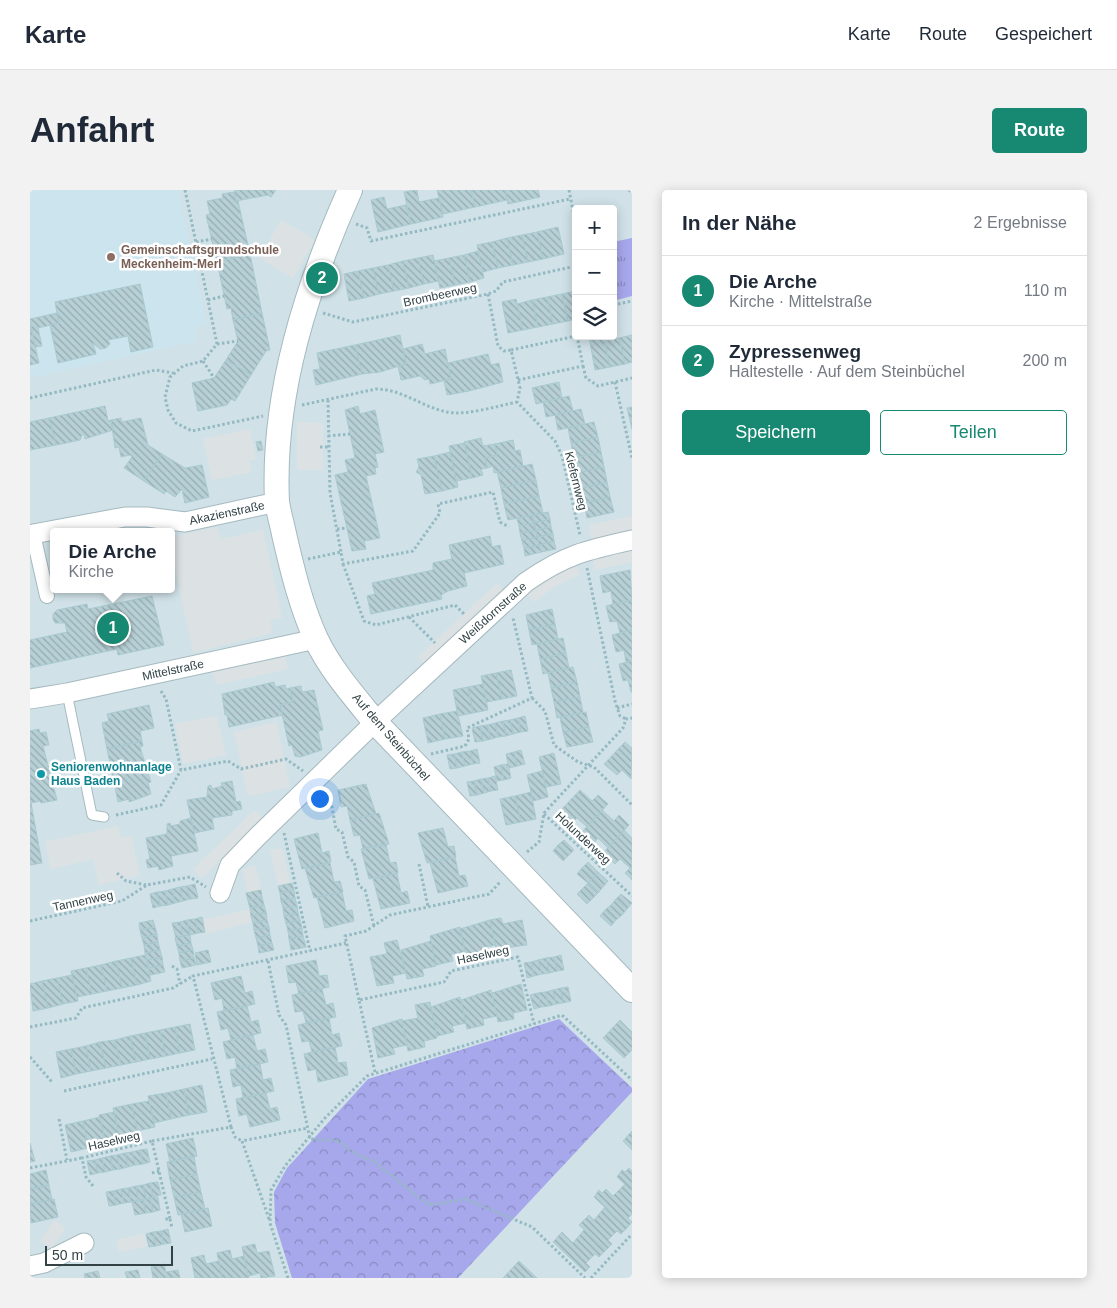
<!DOCTYPE html>
<html lang="de">
<meta charset="utf-8">
<style>
:root{--surface:#fff;--page:#f2f2f3;--text:#1f2937;--muted:#747a83;--line:#e0e1e3;--accent:#178972}
body{margin:0;font-family:Arial,sans-serif;background:var(--page);color:var(--text)}
.controls{position:absolute;right:15px;top:15px;display:grid;overflow:hidden;border-radius:5px;box-shadow:0 2px 12px #0003}
.controls button{width:45px;height:45px;display:grid;place-items:center;padding:0;border:0;border-bottom:1px solid var(--line);background:var(--surface);color:var(--text);font:25px sans-serif}
.scale{position:absolute;left:15px;bottom:12px;width:128px;box-sizing:border-box;padding-left:5px;border:2px solid #324245;border-top:0;font-size:14px;line-height:18px;white-space:nowrap;color:#324245;-webkit-text-stroke:4px #fff;paint-order:stroke}
.you{position:absolute;left:289px;top:608px;width:18px;height:18px;margin:-12px;border:4px solid #fff;border-radius:50%;background:#1a73e8;box-shadow:0 0 0 8px #1a73e833}
.badge{display:grid;place-items:center;width:32px;height:32px;border-radius:50%;background:var(--accent);color:#fff;font-size:16px;font-weight:700}
.pin{position:absolute;translate:-50% -50%;border:2px solid #fff;box-shadow:0 1px 5px #0006}
.popup{position:absolute;left:20px;top:338px;width:125px;height:65px;box-sizing:border-box;display:grid;place-content:center;border-radius:5px;background:var(--surface);filter:drop-shadow(0 1px 4px #0005);font-size:16px;white-space:nowrap;color:var(--muted)}
.popup b{font-size:19px;color:var(--text)}
.popup::after{content:'';position:absolute;left:50%;top:100%;margin-left:-10px;border:10px solid transparent;border-top-color:var(--surface)}
.list{margin:0;padding:0;list-style:none}
h2{display:flex;justify-content:space-between;align-items:center;height:65px;margin:0;padding:0 20px;font-size:21px}
h2 small{font-size:16px;font-weight:400;color:var(--muted)}
.list li{display:grid;grid-template-columns:32px 1fr auto;gap:15px;align-items:center;box-sizing:border-box;height:70px;padding:0 20px;border-top:1px solid var(--line)}
.list b{display:block;font-size:19px;white-space:nowrap}
.list p{margin:0;font-size:16px;white-space:nowrap;color:var(--muted)}
.list em{font-size:16px;font-style:normal;color:var(--muted)}
.actions{display:flex;gap:10px;padding:15px 20px}
.actions a{flex:1;padding:11px 0;border:1px solid var(--accent);border-radius:5px;text-align:center;font-size:18px;color:var(--accent)}
.actions .main{background:var(--accent);color:#fff}
.icon{flex:none;width:28px;height:28px;fill:none;stroke:currentColor;stroke-width:2;stroke-linecap:round;stroke-linejoin:round}
.map{position:relative;flex:none;width:602px;height:1088px;overflow:hidden;border-radius:5px}
header{display:flex;align-items:center;gap:30px;box-sizing:border-box;height:70px;padding:0 25px;background:var(--surface);border-bottom:1px solid var(--line)}
header strong{font-size:24px}
nav{display:flex;gap:28px;margin-inline-start:auto;font-size:18px}
.intro{display:flex;align-items:center;justify-content:space-between;box-sizing:border-box;height:120px;padding:0 30px}
h1{margin:0;font-size:35px}
.button{padding:12px 22px;border-radius:5px;background:var(--accent);color:#fff;font-size:18px;font-weight:700}
main{display:flex;gap:30px;padding:0 30px}
aside{flex:1;background:var(--surface);border-radius:5px;box-shadow:0 2px 12px #0003}
.map>svg:first-child{display:block}
.residential{fill:#d0e2e8;fill-rule:evenodd}
.education{fill:#cbe4ee}
.grass{fill:url(#grass-tufts)}
.forest{fill:url(#forest-crowns)}
.parking{fill:#dce2e3}
.building{fill:url(#building-back-hatch);stroke:#a9cad1}
.lines{fill:none;stroke-linecap:round;stroke-linejoin:round}
.service-casing{stroke:#a4b9bf;stroke-width:11}
.pedestrian-casing{stroke:#a4b9bf;stroke-width:16}
.minor-casing{stroke:#a4b9bf;stroke-width:21}
.tertiary-casing{stroke:#a4b9bf;stroke-width:26}
.path{stroke:#94b9c2;stroke-width:3;stroke-dasharray:2.5 2.5;stroke-linecap:butt}
.service{stroke:#fff;stroke-width:9}
.pedestrian{stroke:#fff;stroke-width:14}
.minor{stroke:#fff;stroke-width:19}
.tertiary{stroke:#fff;stroke-width:24}
.education-dot{fill:#8d6e63;stroke:#fff;stroke-width:2}
.culture-dot{fill:#0f9aa8;stroke:#fff;stroke-width:2}
.labels{text-anchor:middle;dominant-baseline:central;stroke-width:5;stroke-linejoin:round;paint-order:stroke}
.education-label{font-size:12px;font-weight:bold;fill:#785e54;stroke:#fff;text-anchor:start}
.street-label{font-size:12px;fill:#324245;stroke:#fff}
.culture-label{font-size:12px;font-weight:bold;fill:#0d838f;stroke:#fff;text-anchor:start}
</style>
<header>
<strong>Karte</strong>
<nav><a>Karte</a><a>Route</a><a>Gespeichert</a></nav>
</header>
<div class="intro"><h1>Anfahrt</h1><a class="button">Route</a></div>
<main>
<div class="map">
<svg width="602" height="1088" viewBox="0 0 602 1088">
<defs>
<pattern id="grass-tufts" width="24" height="20" patternUnits="userSpaceOnUse" patternTransform="scale(1.25)"><rect width="24" height="20" fill="#a7a7ec"/><path d="M3 7l-1-3M5 7V3M7 7l1-3M15 17l-1-3M17 17v-4M19 17l1-3" fill="none" stroke="#898ac1"/></pattern>
<pattern id="forest-crowns" width="20" height="18" patternUnits="userSpaceOnUse" patternTransform="scale(1.25)"><rect width="20" height="18" fill="#a7a7ec"/><path d="M2 6a3 3 0 1 1 6 0M12 15a3 3 0 1 1 6 0" fill="none" stroke="#898ac1"/></pattern>
<pattern id="building-back-hatch" width="6" height="6" patternUnits="userSpaceOnUse" patternTransform="scale(1.25)"><rect width="6" height="6" fill="#b7d0d6"/><path d="M-1 5l2 2M0 0l6 6M5-1l2 2" fill="none" stroke="#95aaaf"/></pattern>
</defs>
<rect width="100%" height="100%" fill="#e2eff3"/>
<path class="residential" d="M0,0H602V1088H0ZM546,19H583V146H546ZM24,342H142V399H24Z"/>
<path class="education" d="M0,0H148L177,134L165,137L167,151L0,188Z"/>
<path class="grass" d="M602,48V106L583,111V52Z"/>
<path class="forest" d="M529,829L602,898V902L428,1088H262L245,1033L244,1002L257,978L338,889Z"/>
<path class="parking" d="M251,30L285,50L263,88L229,68Z
M267,232L293,233V280H267Z
M220,239L226,269L219,270L222,282L182,290L173,249Z
M602,326V341L562,350L559,335Z
M187,337L191,349L233,340L252,428L240,430L242,443L163,463L142,362V347Z
M602,356V372L565,380L562,364Z
M545,372L550,385L524,397L504,412L496,403L519,385Z
M467,393L475,402L396,476L388,467Z
M255,467L258,479L186,495L183,482Z
M187,526L196,565L153,574L145,534Z
M246,532L260,597L218,606L204,542Z
M225,620L233,629L172,688L163,679Z
M88,636L91,648L101,646L110,685L69,695L63,669L21,679L15,652Z
M252,658L260,693L248,696L240,660Z
M225,676L231,700L218,703L212,679Z
M220,719L223,732L176,744L173,730Z
M24,1030L36,1038L22,1059L10,1051Z
M114,1044L117,1056L89,1062L86,1050Z"/>
<path class="building" d="M206,0H246L241,7L238,5L206,11L204,2Z
M387,0L389,12L409,8L413,27L381,34L374,2Z
M407,0H441L445,17L413,24Z
M441,0H475L477,10L445,17Z
M475,0H508L510,7L478,14Z
M204,2L206,11H208L220,64L187,72L176,25L180,24L177,11L193,8L192,4Z
M354,7L357,19L376,15L381,34L348,42L341,10Z
M528,37L534,64L513,69L507,42Z
M507,42L513,69L498,72L492,45Z
M492,45L498,72L483,75L477,48Z
M477,48L483,75L468,78L462,52Z
M462,52L468,78L453,82L447,55Z
M448,61L454,88L440,92L434,65Z
M220,64L232,123L203,130L201,118L197,119L187,72Z
M403,65L409,91L394,94L388,68Z
M434,65L440,92L425,95L419,68Z
M388,68L394,94L379,98L373,71Z
M419,68L425,95L410,98L404,71Z
M373,71L379,98L364,101L358,75Z
M358,75L364,101L349,104L343,78Z
M343,78L349,104L334,108L328,81Z
M328,81L334,108L319,111L314,84Z
M110,94L123,157L101,162L98,146L78,150L80,154L76,158L70,159L63,153L66,164L28,173L20,135L29,133L25,112Z
M546,101V129L538,131L532,104Z
M532,104L538,131L523,134L517,107Z
M517,107L523,134L508,137L502,110Z
M486,109L493,140L478,143L472,112Z
M502,110L508,137L493,140L487,114Z
M27,123L29,133L8,138L12,156L5,157L0,129Z
M232,123L240,160L236,161L221,185L196,170L208,151L203,130Z
M0,134L9,173L0,175Z
M370,145L376,174L350,182L332,184L325,155Z
M602,145V172L595,174L589,148Z
M573,146L580,177L565,180L559,147Z
M589,148L595,174L580,177L575,151Z
M392,154L395,164L415,159L421,189L400,194L399,189L395,190L390,186L371,190L368,176L376,174L373,159Z
M325,155L332,184L286,195L283,180L290,179L287,163Z
M458,164L461,175L469,173L473,192L439,201L417,205L414,191L421,189L418,173Z
M196,170L221,185L205,211L201,209L197,215L168,221L162,193L184,188Z
M529,192L532,208L506,214L502,198Z
M539,206L543,221L516,227L513,212Z
M75,216L78,231L81,230L83,240L55,249L54,244L52,245L50,250L26,255L19,228Z
M328,216L330,224L345,220L354,262L345,264L348,277L345,278L346,284L336,286L350,348L334,351L336,359L322,361L305,285L318,282L315,270L325,268L315,220Z
M602,217V239L597,218Z
M551,219L555,234L528,240L525,225Z
M19,228L26,255L0,260V232Z
M91,228L92,232L111,228L118,255L132,264L114,291L94,278L102,267L100,265L91,267L89,257L85,258L81,230Z
M564,232L568,247L541,253L538,238Z
M568,247L571,262L544,268L541,253Z
M451,248L453,256L465,254L467,265L455,268L457,278L451,279L453,285L442,288L434,252Z
M483,250L485,261L490,260L493,276L464,283L463,276L457,278L455,268L467,265L465,254Z
M231,251L233,260L228,261L226,252Z
M435,253L442,288L426,291L419,256Z
M420,262L428,297L412,301L404,266Z
M571,262L574,277L547,283L544,268Z
M132,264L155,278L172,275L179,307L155,313L152,299L145,307L136,301L134,304L114,291Z
M404,266L412,301L395,304L391,285L386,282L389,277L387,269Z
M502,274L506,290L471,298L467,282Z
M574,277L577,292L551,298L547,283Z
M506,290L509,306L474,314L471,298Z
M577,292L580,307L554,313L551,298Z
M509,306L513,323L478,330L474,314Z
M580,307L584,322L557,328L554,313Z
M518,322L520,329L504,333L502,325Z
M502,325L504,333L489,336L487,329Z
M520,329L521,337L506,340L504,333Z
M504,333L506,340L490,343L489,336Z
M521,337L523,344L507,347L506,340Z
M506,340L507,347L492,351L490,343Z
M523,344L524,351L509,355L507,347Z
M460,346L462,357L470,355L474,374L434,383L437,396L418,401L411,405L412,409L341,424L337,406L345,404L342,393L403,380V373L422,369L419,355Z
M507,347L509,355L494,358L492,351Z
M524,351L526,359L511,362L509,355Z
M509,355L511,362L495,366L494,358Z
M600,380L602,410L583,414L581,401L573,403L570,386Z
M122,406L134,455L88,465L87,459L0,478V450L37,442L35,433H25L23,429V424L27,420L57,414L58,419Z
M602,410V440L590,443L587,431L580,432L576,416Z
M522,419L525,434L499,440L496,425Z
M525,434L528,449L502,455L499,440Z
M602,440V471L596,472L594,460L586,462L582,445Z
M533,448L536,463L510,469L507,454Z
M536,463L539,478L513,484L510,469Z
M602,471V502H601L598,490L593,491L589,474Z
M543,477L547,492L521,498L518,483Z
M481,480L487,506L472,509L466,483Z
M466,483L472,509L457,512L451,486Z
M244,492L245,497L255,495L256,499L260,498L263,512L250,515L253,525L199,537L197,525H195L192,504Z
M547,492L550,507L524,512L521,498Z
M453,494L458,520L443,523L438,497Z
M271,496L272,502L284,500L293,540L288,541L292,560L270,567L265,566L262,555L259,556L250,515L263,512L260,498Z
M438,497L443,523L428,526L423,500Z
M550,507L553,522L527,528L524,512Z
M119,515L124,538L110,541L112,551L77,559L72,533L79,531L77,524Z
M427,521L433,546L415,549L410,524Z
M556,522L559,537L533,542L530,527Z
M410,524L415,549L398,553L393,528Z
M495,526L498,541L491,542L488,528Z
M488,528L491,542L483,544L480,530Z
M480,530L483,544L476,546L473,531Z
M473,531L476,546L468,547L465,533Z
M465,533L468,547L461,549L457,535Z
M457,535L461,549L453,551L450,536Z
M450,536L453,551L445,552L442,538Z
M559,537L563,552L537,557L533,542Z
M9,539L10,543L16,542L19,555L13,556L27,610L11,613L10,611L1,613L12,673L0,675V541Z
M112,551L113,556L110,557L121,592L118,593L121,604L99,612V609L88,612L77,559Z
M595,552L602,558L601,589L592,580L587,585L574,574Z
M447,559L450,573L443,574L440,561Z
M491,560L495,574L487,576L484,562Z
M440,561L443,574L435,576L432,562Z
M432,562L435,576L427,578L424,564Z
M484,562L487,576L479,578L476,564Z
M524,563L531,594L516,597L509,567Z
M424,564L427,578L420,579L417,565Z
M478,574L481,588L474,590L471,575Z
M471,575L474,590L467,591L464,577Z
M512,581L518,607L503,611L497,585Z
M465,586L468,600L461,601L458,588Z
M458,588L461,601L454,603L451,589Z
M451,589L454,603L447,605L444,591Z
M202,591L206,612L210,611L212,619L202,621V625L182,628L184,639L164,643L157,610L177,607L178,596L181,595L182,599L192,596L191,593Z
M444,591L447,605L440,606L437,592Z
M336,594L346,624L320,630L317,616L311,617L308,600Z
M550,600L562,611L568,605L578,614L557,637L547,628L542,633L529,622Z
M501,602L506,629L491,632L485,606Z
M485,606L491,632L476,635L470,609Z
M572,620L584,631L589,625L599,635L578,658L568,648L563,654L551,643Z
M349,623L359,654L333,659L330,645L324,646L320,630Z
M161,628L168,661L141,666L143,676L129,680L128,676L118,678L116,670L120,669L116,648L137,644V634L140,633L141,636L150,634V631Z
M413,638L418,657L424,656L426,667L397,673L388,643Z
M594,640L602,648V676L600,678L590,669L585,674L573,663Z
M288,643L292,663L299,661L301,672L272,679L264,649Z
M534,650L544,660L539,665L528,655Z
M356,654L360,673L366,672L368,683L339,689L331,659Z
M528,655L539,665L533,671L523,661Z
M425,667L429,686L435,685L438,696L408,703L400,673Z
M558,672L568,682L563,688L552,678Z
M300,673L304,692L310,691L313,702L284,708L275,678Z
M602,676V690L595,683Z
M552,678L563,688L558,693L547,684Z
M568,682L578,691L573,697L563,688Z
M367,683L371,703L377,701L380,713L351,719L343,689Z
M563,688L573,697L568,703L558,693Z
M262,693L264,700L250,703L248,696Z
M558,693L568,703L563,708L552,699Z
M165,694L168,708L160,709L157,696Z
M157,696L160,709L153,711L150,697Z
M150,697L153,711L145,713L142,699Z
M142,699L145,713L138,715L135,701Z
M552,699L563,708L557,714L547,704Z
M231,700L232,707L218,711L216,703Z
M264,700L265,708L251,711L250,703Z
M135,701L138,715L130,716L127,702Z
M127,702L130,716L123,718L120,704Z
M312,702L316,721L322,720L324,731L295,738L287,707Z
M591,704L602,713L597,719L586,709Z
M232,707L234,715L220,718L218,711Z
M265,708L267,716L253,718L251,711Z
M586,709L597,719L592,725L581,715Z
M234,715L236,722L221,726L220,718Z
M581,715L592,725L586,730L575,720Z
M267,716L268,723L254,726L253,718Z
M575,720L586,730L581,736L570,726Z
M236,722L237,730L223,733L221,726Z
M268,723L270,730L256,733L254,726Z
M172,727L175,742L168,743L165,729Z
M471,728L473,734L492,730L497,755L466,759L460,730Z
M165,729L168,743L160,745L157,730Z
M123,730L125,737L110,740L109,733Z
M157,730L160,745L153,746L150,732Z
M237,730L239,737L224,740L223,733Z
M270,730L272,738L258,741L256,733Z
M460,730L465,755L452,758L453,764L436,768L430,739Z
M150,732L153,746L146,748L142,733Z
M125,737L127,744L112,748L110,740Z
M239,737L240,745L226,748L224,740Z
M430,737L435,762L421,764L423,771L406,775L400,746Z
M272,738L273,746L259,749L258,741Z
M127,744L128,752L114,755L112,748Z
M160,745L161,753L147,756L145,748Z
M240,745L242,753L228,756L226,748Z
M273,746L276,757L261,760L259,749Z
M367,750L376,783L362,786L364,793L347,796L340,767L357,764L354,753Z
M401,751L406,776L392,779L394,786L377,789L371,760Z
M128,752L130,760L115,763L114,755Z
M161,753L163,760L149,763L147,756Z
M242,753L244,760L229,763L228,756Z
M130,760L132,767L117,770L115,763Z
M163,760L164,768L150,771L149,763Z
M178,760L181,772L167,775L165,763Z
M115,765L121,791L107,795L101,768Z
M531,765L534,780L527,781L524,767Z
M132,767L133,775L119,778L117,770Z
M524,767L527,781L519,783L516,768Z
M101,768L107,795L92,798L86,771Z
M164,768L166,775L152,778L150,771Z
M516,768L519,783L512,784L508,770Z
M286,770L289,786L297,785L299,797L269,804L266,792L259,793L256,776Z
M508,770L512,784L504,786L501,772Z
M86,771L92,798L77,801L71,775Z
M501,772L504,786L497,788L494,773Z
M71,775L77,801L62,804L56,778Z
M133,775L135,782L120,785L119,778Z
M56,778L62,804L47,807L41,781Z
M42,785L48,811L33,814L27,788Z
M211,786L215,803L222,801L225,814L194,821L192,808L185,810L181,793Z
M27,788L33,814L18,818L12,791Z
M12,791L18,818L3,821L0,794Z
M491,794L497,820L483,823L484,829L468,832L462,803Z
M538,797L541,811L533,813L531,798Z
M531,798L533,813L526,814L523,800Z
M292,799L296,815L303,813L306,827L276,833L273,821L265,822L262,805Z
M461,800L467,826L453,829L454,835L437,839L431,810Z
M523,800L526,814L519,816L515,802Z
M515,802L519,816L511,817L508,803Z
M508,803L511,817L504,819L500,805Z
M430,807L436,833L422,836L424,842L407,846L401,817Z
M400,812L407,848L394,851L395,857L378,861L372,831L388,828L385,815Z
M217,816L221,832L228,830L231,843L201,850L198,838L191,840L187,822Z
M299,828L302,845L309,843L312,856L282,862L279,851L272,852L268,835Z
M372,829L377,855L363,858L365,864L348,868L342,838Z
M590,830L602,842V860L594,868L573,848Z
M160,834L165,860L150,863L145,837Z
M145,837L150,863L136,866L130,840Z
M130,840L136,866L120,869L115,843Z
M115,843L120,869L106,872L100,846Z
M223,845L227,861L235,859L238,872L207,879L205,867L197,869L193,852Z
M100,846L106,872L91,875L85,850Z
M85,850L91,875L76,878L70,852Z
M70,852L76,878L61,881L56,856Z
M56,856L61,881L46,884L41,859Z
M305,857L308,873L316,872L318,885L288,892L286,879L278,881L274,864Z
M41,859L46,884L31,888L26,862Z
M230,874L233,890L241,888L244,901L213,908L211,895L203,897L200,880Z
M172,895L177,922L159,925L154,899Z
M154,899L159,925L141,929L136,903Z
M136,903L141,929L124,933L118,906Z
M236,903L240,919L247,917L250,930L220,937L217,924L209,926L206,909Z
M119,911L125,937L107,941L102,914Z
M102,914L107,941L89,945L83,918Z
M84,922L90,951L76,954L69,925Z
M70,927L76,954L58,958L53,931Z
M53,931L58,958L41,962L35,935Z
M602,941V960L593,951Z
M163,948L167,966L140,972L136,954Z
M0,953L5,971L0,972Z
M117,959L120,972L113,974L110,960Z
M110,960L113,974L105,975L102,962Z
M102,962L105,975L98,977L95,963Z
M95,963L98,977L90,979L87,965Z
M87,965L90,979L83,980L80,966Z
M80,966L83,980L75,982L72,968Z
M164,966L167,984L140,990L137,972Z
M72,968L75,982L68,983L65,970Z
M65,970L68,983L60,985L57,971Z
M599,978L602,981V1001L587,987L592,980L595,982Z
M16,980L19,995L0,999V984Z
M167,984L171,1002L144,1007L140,990Z
M128,992L131,1005L123,1007L120,993Z
M120,993L123,1007L116,1009L113,995Z
M595,994L602,1001V1024L598,1028L602,1032L597,1038L564,1007L569,1000L572,1003L576,999L583,1006Z
M19,995L22,1010L0,1014V999Z
M113,995L116,1009L108,1010L106,996Z
M106,996L108,1010L101,1012L98,998Z
M98,998L101,1012L94,1013L91,999Z
M91,999L94,1013L86,1015L83,1001Z
M83,1001L86,1015L79,1016L76,1002Z
M171,1002L175,1019L148,1025L144,1007Z
M128,1007L130,1020L123,1022L120,1008Z
M120,1008L123,1022L116,1023L113,1010Z
M24,1009L28,1027L1,1033L0,1014Z
M113,1010L116,1023L105,1025L102,1012Z
M575,1017L597,1038L591,1044L587,1041L578,1050L582,1054L576,1060L549,1035L559,1025L564,1030Z
M178,1018L182,1036L155,1042L151,1024Z
M138,1039L141,1053L134,1054L131,1041Z
M554,1040L576,1060L569,1067L565,1064L556,1073L560,1077L555,1082L523,1052L532,1042L543,1053Z
M131,1041L134,1054L126,1056L123,1042Z
M123,1042L126,1056L119,1057L116,1044Z
M225,1054L227,1063L239,1061L245,1086L231,1088L230,1083L218,1086L212,1057Z
M200,1060L202,1069L214,1066L219,1088H192L187,1063Z
M174,1065L176,1074L189,1071L192,1088H165L161,1068Z
M489,1071L507,1088H473Z
M134,1074L136,1082L148,1080L150,1088H123L121,1077Z
M108,1080L110,1088H97L95,1082Z
M68,1081L70,1088H55L54,1084Z"/>
<g class="lines">
<defs>
<path id="service" d="M37,503L62,625L74,627"/>
<path id="pedestrian" d="M3,344L17,406"/>
<path id="minor" d="M3,344L95,327H117L155,332L247,312
M0,509L37,503L286,449
M190,703L200,675L228,646L345,532L496,392C535,365 556,360 602,350
M0,1076L14,1073L54,1053"/>
<path id="tertiary" d="M320,0C277,96 242,204 247,311C248,321 252,333 254,344C262,379 271,416 286,449C300,479 324,506 345,532L602,800"/>
</defs>
<use href="#service" class="service-casing"/>
<use href="#pedestrian" class="pedestrian-casing"/>
<use href="#minor" class="minor-casing"/>
<use href="#tertiary" class="tertiary-casing"/>
<path class="path" d="M155,0L187,154L173,171L153,176L140,187L135,207L138,220L146,233L162,241L233,226
M539,0L546,36
M599,0L602,3
M326,34L337,38L341,51L540,9
M166,52L182,49
M458,104L468,156L474,161L481,160L490,198L487,212L525,251L532,266L550,345
M178,110L194,106
M583,115L602,111
M293,123L323,132L458,104L466,101L473,92L546,76
M187,154L208,151
M481,160L546,146
M173,171L184,188
M553,176L556,188L568,196L602,188
M488,190L553,176L547,146
M585,192L602,268
M0,208L126,180L143,183
M298,210L300,303L311,362
M272,215L346,199C372,199 392,217 417,222C435,226 468,216 487,212
M298,246L320,244
M290,257H298
M307,339L317,338
M278,369L311,362L313,374L383,361L410,323L408,314L463,302L470,332L479,337
M313,374L334,431L346,435L425,415L435,425
M557,378L585,511L590,526L596,529
M379,427L405,453
M131,501L136,509L151,580L198,571L211,579L256,569L273,581
M502,508L515,521L524,555L548,572L564,577L602,615
M587,518L602,514
M401,564L435,556L439,549L437,538L502,508L483,428
M299,601L306,639L312,642L318,667L324,672L329,696L335,700L344,736
M514,624L602,706
M86,625L131,615L151,580
M254,643L280,761
M497,662L509,652L514,623L593,538L596,529L602,528
M389,674L398,717
M87,683L96,691L116,695
M0,731L92,711L117,695L160,687L176,697
M238,771L249,825L256,835L280,949L310,951L320,961L345,972L397,1014H408L436,1009L502,1037L555,1088
M142,776L147,779L150,794
M329,810L315,746L336,741L360,725L459,704L471,691
M0,837L46,828L52,818L143,798L163,786
M0,867L22,892
M345,882L329,810L414,792L421,781L488,767L504,834
M34,901L182,869
M29,929L37,970
M201,937L163,786L316,753
M122,951L201,937L205,947L212,951
M0,978L52,968
M122,983L130,981
M63,996L56,987L52,968L122,951L140,1029H133
M140,1029L142,1038
M239,1029L212,951L278,938
M258,1088L240,1033L241,1000L255,976L295,928L337,886L532,825L602,890
M561,1088L602,1044"/>
<use href="#service" class="service"/>
<use href="#pedestrian" class="pedestrian"/>
<use href="#minor" class="minor"/>
<use href="#tertiary" class="tertiary"/>
</g>
<circle class="education-dot" cx="81" cy="67" r="5"/>
<circle class="culture-dot" cx="11" cy="584" r="5"/>
<g class="labels">
<g class="education-label">
<text x="91" y="60">Gemeinschaftsgrundschule<tspan x="91" dy="14">Meckenheim-Merl</tspan></text>
</g>
<g class="street-label">
<text transform="translate(410 105) rotate(-12)">Brombeerweg</text>
<text transform="translate(546 291) rotate(76)">Kiefernweg</text>
<text transform="translate(197 323) rotate(-12)">Akazienstraße</text>
<text transform="translate(463 423) rotate(-42)">Weißdornstraße</text>
<text transform="translate(143 480) rotate(-12)">Mittelstraße</text>
<text transform="translate(361 547) rotate(49)">Auf dem Steinbüchel</text>
<text transform="translate(553 648) rotate(43)">Holunderweg</text>
<text transform="translate(53 711) rotate(-12)">Tannenweg</text>
<text transform="translate(453 765) rotate(-12)">Haselweg</text>
<text transform="translate(84 951) rotate(-13)">Haselweg</text>
</g>
<g class="culture-label">
<text x="21" y="577">Seniorenwohnanlage<tspan x="21" dy="14">Haus Baden</tspan></text>
</g>
</g>
</svg>
<div class="controls">
<button>+</button>
<button>−</button>
<button><svg class="icon" aria-label="layers" viewBox="0 0 24 24"><path d="M12 4l9 5-9 5-9-5zM3 14l9 5 9-5"/></svg></button>
</div>
<div class="scale">50 m</div>
<div class="you"></div>
<div class="pin badge" style="left:83px;top:438px">1</div>
<div class="popup"><b>Die Arche</b>Kirche</div>
<div class="pin badge" style="left:292px;top:88px">2</div>
</div>
<aside>
<h2>In der Nähe<small>2 Ergebnisse</small></h2>
<ul class="list">
<li><span class="badge">1</span><div><b>Die Arche</b><p>Kirche · Mittelstraße</p></div><em>110 m</em></li>
<li><span class="badge">2</span><div><b>Zypressenweg</b><p>Haltestelle · Auf dem Steinbüchel</p></div><em>200 m</em></li>
</ul>
<div class="actions"><a class="main">Speichern</a><a>Teilen</a></div>
</aside>
</main>
